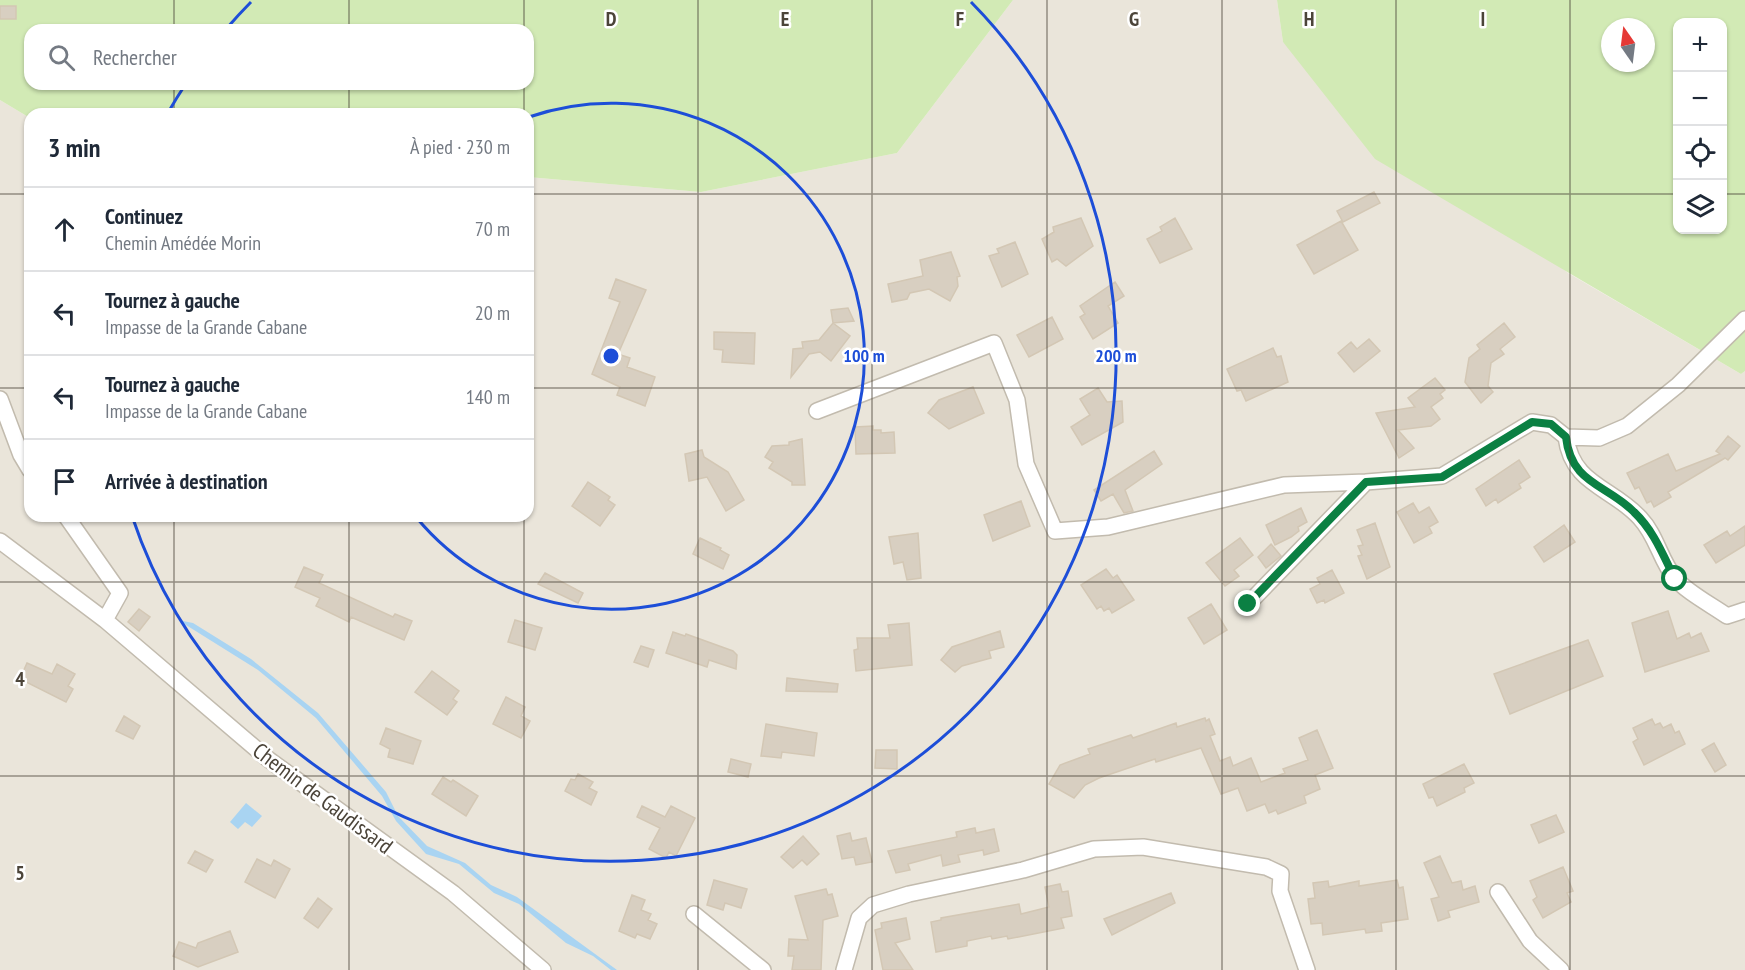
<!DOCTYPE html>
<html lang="fr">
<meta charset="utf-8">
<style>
:root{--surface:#fff;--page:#f6f6f7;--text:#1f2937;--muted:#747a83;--line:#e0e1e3}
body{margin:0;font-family:"PT Sans Narrow",sans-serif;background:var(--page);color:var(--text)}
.controls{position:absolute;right:18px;top:18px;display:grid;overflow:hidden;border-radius:12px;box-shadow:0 2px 4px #0004}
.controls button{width:54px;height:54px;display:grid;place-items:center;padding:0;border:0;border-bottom:2px solid var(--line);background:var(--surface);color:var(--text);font:30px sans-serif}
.compass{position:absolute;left:1601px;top:18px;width:54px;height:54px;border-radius:50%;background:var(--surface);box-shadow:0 2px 4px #0004;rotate:346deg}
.stop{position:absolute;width:18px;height:18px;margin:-14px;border:4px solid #0b8043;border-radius:50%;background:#fff}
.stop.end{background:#0b8043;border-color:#fff;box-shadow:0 2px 6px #0008}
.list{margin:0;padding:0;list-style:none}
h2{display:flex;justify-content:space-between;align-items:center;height:78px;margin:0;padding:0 24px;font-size:26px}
h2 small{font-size:20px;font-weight:400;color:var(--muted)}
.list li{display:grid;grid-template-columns:39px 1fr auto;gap:18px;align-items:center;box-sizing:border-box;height:84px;padding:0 24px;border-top:2px solid var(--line)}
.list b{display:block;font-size:22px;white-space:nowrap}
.list p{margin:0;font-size:20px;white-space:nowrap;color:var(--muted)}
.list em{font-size:20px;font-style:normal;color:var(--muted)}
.icon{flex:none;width:33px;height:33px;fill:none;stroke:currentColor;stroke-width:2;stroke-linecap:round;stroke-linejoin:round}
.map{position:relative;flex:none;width:1745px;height:970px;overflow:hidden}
.search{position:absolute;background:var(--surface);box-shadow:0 2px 4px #0004;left:24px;top:24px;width:510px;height:66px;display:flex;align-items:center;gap:15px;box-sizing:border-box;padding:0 21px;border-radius:18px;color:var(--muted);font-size:22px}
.panel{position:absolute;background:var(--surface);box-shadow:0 2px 4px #0004;left:24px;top:108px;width:510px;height:414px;border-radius:18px}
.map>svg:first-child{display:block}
.residential{fill:#eae5da}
.green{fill:#d2eab5;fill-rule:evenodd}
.water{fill:#a9d4f2}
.building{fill:#d8cfc1;stroke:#d3c7b4;stroke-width:1.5}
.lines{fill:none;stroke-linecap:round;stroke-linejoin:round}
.street-casing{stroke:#c2bbae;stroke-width:18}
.street{stroke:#fff;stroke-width:15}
.route{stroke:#0b8043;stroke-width:8}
.grid{fill:none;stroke:#4b4439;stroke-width:1.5;stroke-opacity:0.55}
.ring{fill:none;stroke:#1d4ed8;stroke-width:3}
.labels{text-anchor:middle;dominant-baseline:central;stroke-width:5;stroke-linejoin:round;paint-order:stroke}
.street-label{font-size:22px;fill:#4b4439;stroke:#fff}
.grid-label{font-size:20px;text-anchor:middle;font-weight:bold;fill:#4b4439;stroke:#fff;stroke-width:5;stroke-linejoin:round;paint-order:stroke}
.centre{fill:#1d4ed8;stroke:#fff;stroke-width:3}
.ring-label{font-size:18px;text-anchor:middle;font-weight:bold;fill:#1d4ed8;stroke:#fff;stroke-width:5;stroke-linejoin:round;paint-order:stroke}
</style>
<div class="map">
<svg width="1745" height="970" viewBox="0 0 1745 970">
<rect width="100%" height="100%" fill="#f6f3ec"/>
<path class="residential" d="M1013,0H1277L1283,42L1568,273L1741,374L1745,371V970H0V100L30,118V516H528V177L701,192L897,153Z"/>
<path class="green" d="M0,0H1013L897,153L701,192L528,177V114H30V118L0,100ZM30,30H528V84H30Z
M1277,0H1745V371L1741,374L1375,159L1283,42ZM1678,22H1722V230H1678ZM1610,27H1646V63H1610Z"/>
<path class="water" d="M178,620L193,623L251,659L318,713L386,792L398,816L427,846L465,863L491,885L517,897L617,970H611L593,956L566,943L519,904L494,893L459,864L426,854L396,821L382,796L316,718L258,670Z
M246,803L262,816L252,827L245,822L238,829L230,822Z"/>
<path class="building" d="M0,6H16V19H0Z
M1374,192L1380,203L1343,222L1337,211Z
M1081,218L1093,246L1066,266L1057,259L1052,262L1042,239L1054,232L1053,227Z
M1175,218L1192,249L1160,263L1147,239L1162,231L1160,227Z
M1341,221L1358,250L1314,274L1297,245Z
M1015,242L1028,274L1002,287L989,256L999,253L997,249Z
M951,252L960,276L957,277L958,286L950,301L929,289L910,293L907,299L892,302L888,284L923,276L920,260Z
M616,279L646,290L618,354L630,358L627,367L655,377L645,406L617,395L620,387L592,374L620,302L609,298Z
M1115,282L1124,296L1108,306L1118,323L1093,339L1080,317L1085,314L1080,306Z
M848,308L854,321L833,323L831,310Z
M1052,317L1063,339L1029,357L1017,335Z
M833,323L850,336L831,361L820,352L809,354L791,377L793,349L803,348L802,342L819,340Z
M1504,323L1515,337L1500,349L1504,354L1491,363L1488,386L1493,392L1481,403L1465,382L1469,358L1480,349L1477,345Z
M714,332L755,333L754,364L722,362L723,350L714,349Z
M1369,339L1380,351L1354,372L1338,353L1351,342L1357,349Z
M1273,348L1277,357L1281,356L1288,382L1246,401L1241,390L1237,391L1227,369Z
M1435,378L1445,390L1440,394L1443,398L1431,407L1440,419L1431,426L1398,430L1414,448L1399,458L1376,413L1415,407L1408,398Z
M973,387L984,413L949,429L928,413L939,400Z
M1098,388L1107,402L1122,401L1123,422L1082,445L1071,427L1090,415L1080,399Z
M873,426V430H881V433L894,432L895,453L856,454L855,427Z
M1728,436L1740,446L1728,460L1725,458L1668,492L1671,497L1654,507L1651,501L1647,503L1639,487L1635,489L1627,473L1668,454L1676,471L1720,454L1716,451Z
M802,439L805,485H792V482L769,468L773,462L765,457L772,446L789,445V442Z
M702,450L704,457L728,472L744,500L726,511L707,477L689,481L685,454Z
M1154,451L1162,464L1125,490L1133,511L1124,513L1113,494L1101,501L1094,490Z
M1519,460L1530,477L1519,484L1521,488L1498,503L1496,499L1486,506L1476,489Z
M588,482L610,497L608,500L615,505L600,526L572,506Z
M1021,501L1030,526L993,541L984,515Z
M1413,503L1419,513L1429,507L1438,522L1429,527L1432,533L1414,543L1397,512Z
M1301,508L1307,522L1298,527L1299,531L1291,537L1275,545L1266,525Z
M1375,523L1390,567L1367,579L1358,556L1362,555L1358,546L1363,545L1357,530Z
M1564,525L1575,542L1544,562L1534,547Z
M1745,526V545L1716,563L1704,545L1727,531L1730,536Z
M918,533L921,578L907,580L903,562L894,564L889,537Z
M700,538L721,548L720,550L729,555L723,569L693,554Z
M1240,538L1253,555L1234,570L1239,576L1225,586L1206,563Z
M1271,544L1281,556L1266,568L1258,557Z
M304,567L323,575L319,583L393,617L395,614L412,621L404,640L351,617L349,622L316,606L320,598L295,587Z
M1106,569L1113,578L1117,575L1134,600L1112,613L1109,608L1104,611L1101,606L1097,609L1081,585Z
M1332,570L1344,593L1325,603L1324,600L1317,603L1310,589L1320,584L1317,578Z
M545,573L583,593L578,603L538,584Z
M1211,604L1227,630L1204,644L1188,618Z
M139,609L150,617L139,631L128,622Z
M1668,611L1677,639L1689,633L1691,638L1701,633L1709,651L1645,672L1632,623Z
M515,620L542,628L535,650L508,642Z
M909,623L912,665L856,671L854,650L858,649L857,638H890L888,625Z
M1000,631L1004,647L989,651L991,658L962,666L955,672L941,660L952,647Z
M673,632L685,636L686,634L733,651L737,655L736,669L709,660L707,667L666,653Z
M1588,640L1603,676L1510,714L1494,674Z
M641,646L654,650L648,667L634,662Z
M27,663L52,674L57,664L75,674L68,686L73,689L66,702L20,679Z
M432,671L459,691L453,699L457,702L447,715L415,692Z
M787,678L838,684L837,692L786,691Z
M506,697L525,707L521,716L530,721L521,738L493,724Z
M124,716L140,726L133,739L116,731Z
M1205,718L1206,721L1209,719L1215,734L1210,736L1220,761L1230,757L1233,766L1251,758L1261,782L1285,773L1283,769L1308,760L1299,738L1317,730L1333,768L1315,775L1320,789L1304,796L1306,803L1278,814L1276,810L1269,813L1265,804L1247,811L1238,788L1221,794L1201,748L1156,762L1155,759L1099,778L1085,785L1074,798L1049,784L1060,765L1090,754L1088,749L1131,735L1133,738L1176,723L1177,727Z
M1652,719L1655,725L1660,723L1663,728L1671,724L1675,733L1679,731L1685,744L1644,765L1633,742L1638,739L1633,728Z
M766,724L817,733L814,756L782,752L781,758L761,756Z
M386,728L421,741L413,764L388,757L390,749L380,744Z
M1714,743L1726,765L1715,772L1702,750Z
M876,750H897V769L875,768Z
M731,759L751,764L748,777L728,772Z
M1464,764L1474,783L1464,788L1465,792L1437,806L1433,797L1429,798L1423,784Z
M578,774L593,782L589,788L597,792L591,805L565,791L571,779L575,780Z
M443,777L451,782L453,780L478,796L466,816L432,794Z
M642,806L665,817L671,806L695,818L676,856L669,852L666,858L649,849L660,828L637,817Z
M1556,815L1564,832L1539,843L1531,825Z
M975,828L976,833L994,829L999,851L984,855L983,850L958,855L960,862L943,866L941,855L908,864L910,870L896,873L888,851L957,837L956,832Z
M850,833L852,841L866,838L872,862L856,865L854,857L842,859L837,836Z
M803,836L819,854L807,865L802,860L793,868L781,857Z
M195,851L213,860L206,872L188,863Z
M1440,856L1452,883L1461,881L1463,890L1475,886L1479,902L1448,911L1450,917L1438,921L1431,899L1439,897L1424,863Z
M257,859L271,866L274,860L290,869L275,898L245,882Z
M1563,867L1573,891L1567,893L1571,902L1543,918L1533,900L1537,897L1530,881Z
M714,880L747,889L741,908L725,903L723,910L707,905Z
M1397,880L1399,888L1403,887L1408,919L1381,923L1382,931L1366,933L1365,929L1323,935L1322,923L1311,924L1308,899L1315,898L1313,883L1328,881L1329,887L1359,881V886Z
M1060,884L1062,892L1068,891L1072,916L1061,918L1064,928L1008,939L1007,936L992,939L991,936L967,941V946L936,952L931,922L941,920V918L1019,904L1021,914L1049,907L1045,887Z
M826,889L828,895L832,894L838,916L823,920L821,970H792L794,956H788L789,939L808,940L795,896Z
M1171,893L1175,903L1112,935L1104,919Z
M632,895L645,900L641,910L651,914L648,920L657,924L650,939L637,934L635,938L619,931Z
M318,898L332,909L318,928L304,918Z
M906,918L910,939L895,943L913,970H883L875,930L882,928L881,923Z
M230,931L238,952L198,967L173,956L179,942L196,948L198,943Z"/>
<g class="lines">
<defs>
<path id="street" d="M0,399L21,455L30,470
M817,411L994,343L1017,400L1026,464L1055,531L1108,527L1284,485L1366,482
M1566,437C1572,485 1612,487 1640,518C1657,536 1660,560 1675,578C1685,591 1713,606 1727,616L1745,610
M66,516L120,593L105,620
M0,541L105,620L268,759L453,893L543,970
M1248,604L1366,482L1442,476L1532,422L1551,425L1566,437L1599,438L1627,426L1678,385L1745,319
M1498,892L1530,941L1561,970
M694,914L763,970
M844,970L859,918L873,905L909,894L1023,870L1094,849L1143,847L1266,867L1281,874L1280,891L1307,970"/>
</defs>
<use href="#street" class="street-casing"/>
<use href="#street" class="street"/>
</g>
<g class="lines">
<path class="route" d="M1248,604L1366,482L1442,477L1532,422L1551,424L1566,437C1571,484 1606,484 1634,512C1654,531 1663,555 1675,579"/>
</g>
<path class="grid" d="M174,0V30M349,0V30M524,0V30M698,0V970M872,0V970M1047,0V970M1222,0V970M1396,0V970M1570,0V970M174,84V114M349,84V114M524,84V114M0,194H30M528,194H1678M1722,194H1745M0,388H30M528,388H1745M174,516V970M349,516V970M524,516V970M0,582H1745M0,776H1745"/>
<g class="ring">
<path d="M529 117A253 253 0 1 1 416 517"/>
<path d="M169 111A505 505 0 0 1 185 85M227 28A505 505 0 0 1 251 2M971 2A505 505 0 1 1 132 516"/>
</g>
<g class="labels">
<g class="street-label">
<text transform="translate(323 798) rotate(37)">Chemin de Gaudissard</text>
</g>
</g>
<g class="grid-label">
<text x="611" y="26">D</text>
<text x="785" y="26">E</text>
<text x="960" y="26">F</text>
<text x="1134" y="26">G</text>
<text x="1309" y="26">H</text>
<text x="1483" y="26">I</text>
<text x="20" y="686">4</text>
<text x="20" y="880">5</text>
</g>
<circle cx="611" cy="356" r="9" class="centre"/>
<g class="ring-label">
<text x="864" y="362">100 m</text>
<text x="1116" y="362">200 m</text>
</g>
</svg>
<div class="controls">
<button>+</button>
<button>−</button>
<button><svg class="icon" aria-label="locate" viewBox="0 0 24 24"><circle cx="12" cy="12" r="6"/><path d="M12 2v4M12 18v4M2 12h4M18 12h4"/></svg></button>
<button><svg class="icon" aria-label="layers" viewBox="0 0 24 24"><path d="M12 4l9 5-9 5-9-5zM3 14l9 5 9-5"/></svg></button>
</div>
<svg class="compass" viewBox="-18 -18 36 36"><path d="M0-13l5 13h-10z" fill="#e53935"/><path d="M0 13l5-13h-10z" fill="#747a83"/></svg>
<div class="stop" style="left:1675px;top:579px"></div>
<div class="stop end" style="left:1248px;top:604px"></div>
<div class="search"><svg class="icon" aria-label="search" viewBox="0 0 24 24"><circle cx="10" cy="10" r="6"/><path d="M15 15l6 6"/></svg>Rechercher</div>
<section class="panel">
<h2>3 min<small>À pied · 230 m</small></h2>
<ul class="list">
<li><svg class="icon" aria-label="ahead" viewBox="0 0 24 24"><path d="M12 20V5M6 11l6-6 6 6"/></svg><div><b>Continuez</b><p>Chemin Amédée Morin</p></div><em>70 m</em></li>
<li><svg class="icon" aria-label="left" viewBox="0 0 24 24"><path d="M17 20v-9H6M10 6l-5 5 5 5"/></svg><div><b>Tournez à gauche</b><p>Impasse de la Grande Cabane</p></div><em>20 m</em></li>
<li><svg class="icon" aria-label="left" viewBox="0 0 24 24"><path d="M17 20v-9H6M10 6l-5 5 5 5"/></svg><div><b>Tournez à gauche</b><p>Impasse de la Grande Cabane</p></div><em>140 m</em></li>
<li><svg class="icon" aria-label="arrive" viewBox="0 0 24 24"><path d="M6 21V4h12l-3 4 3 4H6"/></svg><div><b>Arrivée à destination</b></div></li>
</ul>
</section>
</div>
